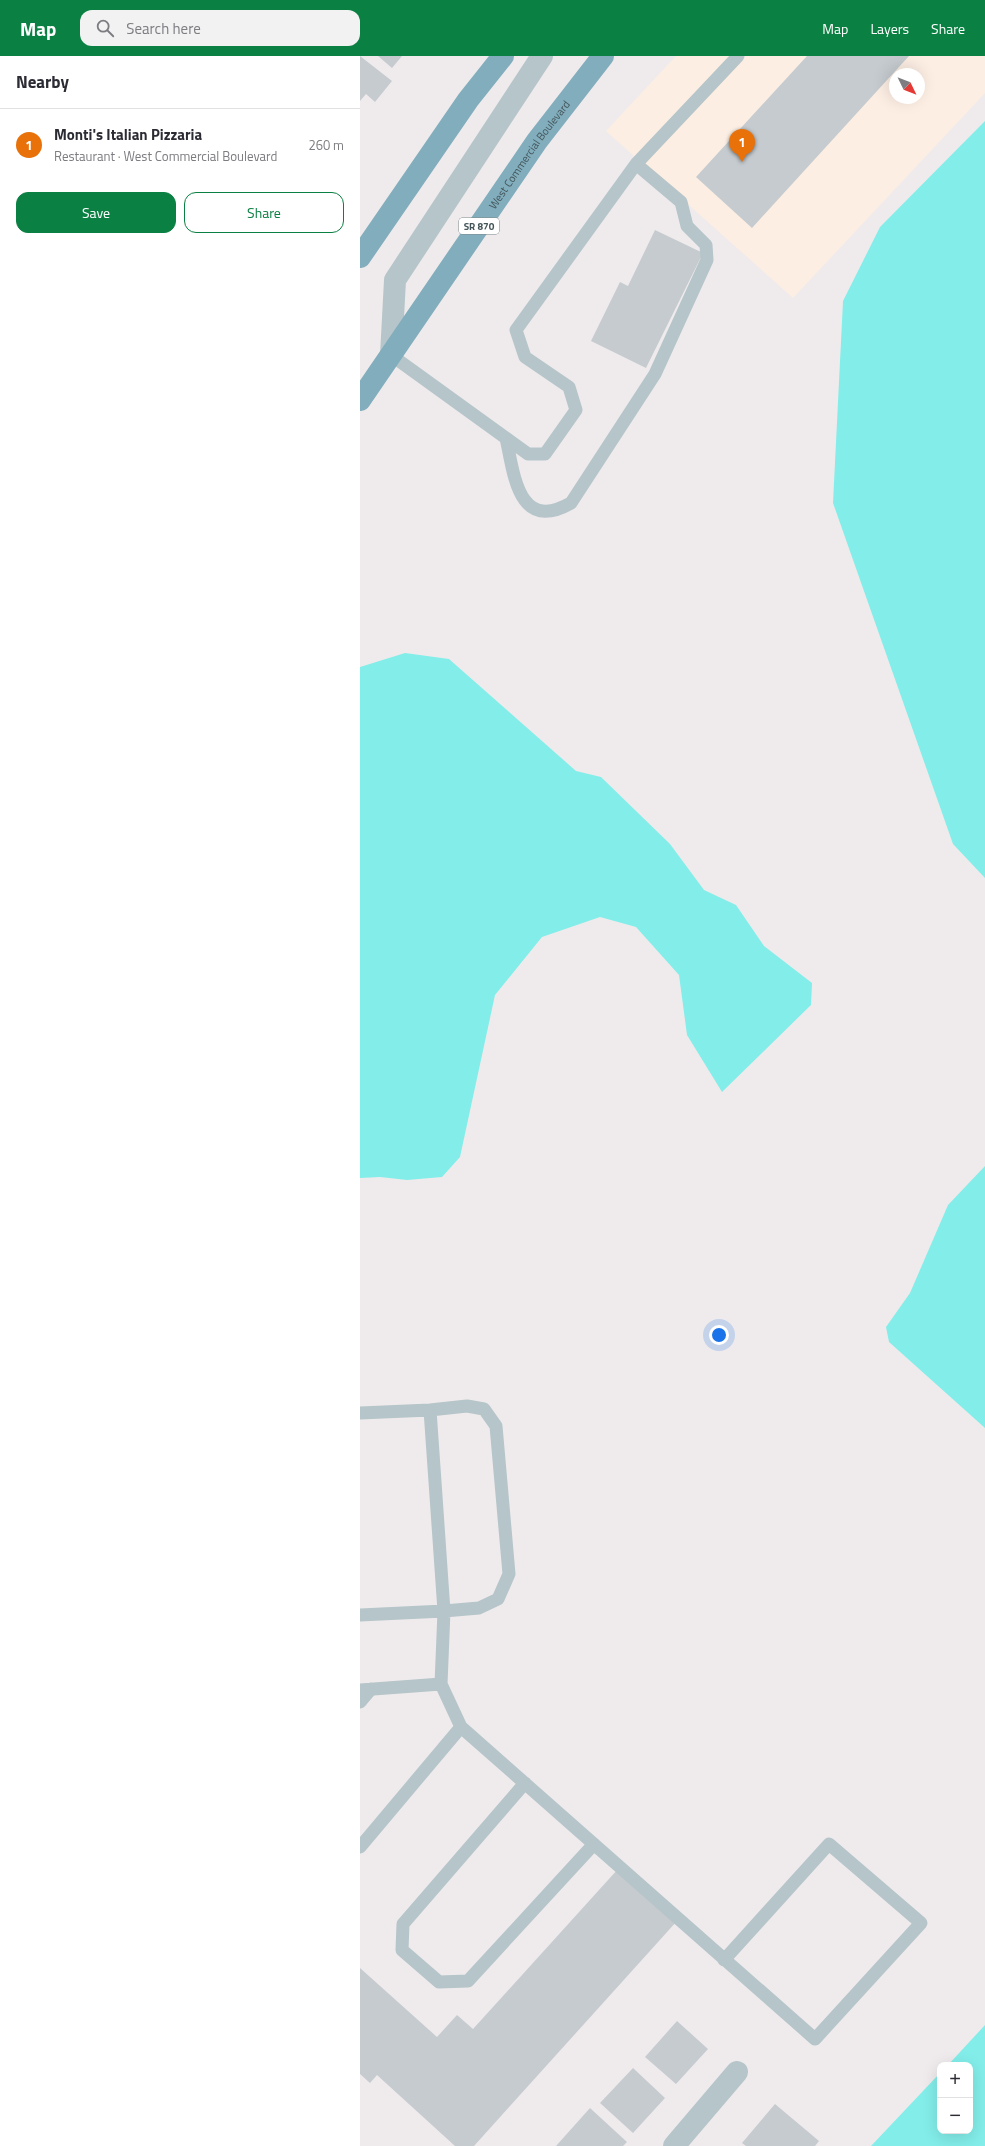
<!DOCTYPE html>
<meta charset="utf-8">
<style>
:root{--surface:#fff;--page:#f2f2f3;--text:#2b2b33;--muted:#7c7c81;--line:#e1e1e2;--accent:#0b8043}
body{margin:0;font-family:"Titillium Web",sans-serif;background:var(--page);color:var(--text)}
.controls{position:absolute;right:12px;bottom:12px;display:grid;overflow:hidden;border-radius:8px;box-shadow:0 4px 16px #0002}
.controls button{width:36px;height:36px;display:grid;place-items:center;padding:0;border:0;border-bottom:1px solid var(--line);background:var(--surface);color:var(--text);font:20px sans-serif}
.compass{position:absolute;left:529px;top:12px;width:36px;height:36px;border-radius:50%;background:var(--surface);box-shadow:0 4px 16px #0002;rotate:133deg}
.you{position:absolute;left:359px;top:1279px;width:14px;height:14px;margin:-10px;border:3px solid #fff;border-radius:50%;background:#1a73e8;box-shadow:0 0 0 6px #1a73e833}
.badge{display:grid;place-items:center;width:26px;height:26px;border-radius:50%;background:var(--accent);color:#fff;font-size:13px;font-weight:700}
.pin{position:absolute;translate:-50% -33px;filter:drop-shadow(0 1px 2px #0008)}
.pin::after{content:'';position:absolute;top:21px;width:14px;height:12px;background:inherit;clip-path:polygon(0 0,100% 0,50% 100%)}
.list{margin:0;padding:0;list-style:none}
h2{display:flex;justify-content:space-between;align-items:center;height:52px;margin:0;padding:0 16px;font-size:17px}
h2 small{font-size:13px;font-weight:400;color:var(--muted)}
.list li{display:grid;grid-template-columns:26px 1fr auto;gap:12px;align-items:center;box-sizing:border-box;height:72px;padding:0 16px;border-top:1px solid var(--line)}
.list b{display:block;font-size:15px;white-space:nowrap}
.list p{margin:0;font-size:13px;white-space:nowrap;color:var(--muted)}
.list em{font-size:13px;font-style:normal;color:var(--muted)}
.actions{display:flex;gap:8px;padding:12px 16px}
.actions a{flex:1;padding:9px 0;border:1px solid var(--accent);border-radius:12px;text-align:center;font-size:14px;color:var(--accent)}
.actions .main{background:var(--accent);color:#fff}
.icon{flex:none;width:22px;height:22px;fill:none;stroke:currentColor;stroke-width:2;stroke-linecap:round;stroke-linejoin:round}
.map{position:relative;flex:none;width:625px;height:2090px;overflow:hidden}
header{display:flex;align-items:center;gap:24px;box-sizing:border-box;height:56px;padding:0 20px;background:var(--accent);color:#fff}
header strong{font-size:19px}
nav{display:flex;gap:22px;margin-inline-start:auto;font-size:14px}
.search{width:280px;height:36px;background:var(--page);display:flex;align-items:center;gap:10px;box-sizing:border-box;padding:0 14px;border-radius:12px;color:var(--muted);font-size:15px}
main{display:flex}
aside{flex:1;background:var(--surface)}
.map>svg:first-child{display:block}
.commercial{fill:#fceee3;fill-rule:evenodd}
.water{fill:#83ede9}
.building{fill:#c5cbcf}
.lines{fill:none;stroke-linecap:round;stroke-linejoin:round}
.lane{stroke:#b6c5c9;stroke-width:13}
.street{stroke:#b6c5c9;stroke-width:22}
.highway{stroke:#81adbd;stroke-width:22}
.labels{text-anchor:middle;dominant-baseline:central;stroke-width:4;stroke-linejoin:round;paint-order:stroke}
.shield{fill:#fff;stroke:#7c888b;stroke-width:1}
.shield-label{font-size:10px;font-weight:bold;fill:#445559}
.street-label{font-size:11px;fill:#445559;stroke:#fff}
</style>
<header>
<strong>Map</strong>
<div class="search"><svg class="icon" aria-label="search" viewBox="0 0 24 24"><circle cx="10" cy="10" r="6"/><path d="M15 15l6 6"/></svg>Search here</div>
<nav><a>Map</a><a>Layers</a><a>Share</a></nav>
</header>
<main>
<aside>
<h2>Nearby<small></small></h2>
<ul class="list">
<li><span class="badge" style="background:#e8710a">1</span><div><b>Monti's Italian Pizzaria</b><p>Restaurant · West Commercial Boulevard</p></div><em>260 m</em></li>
</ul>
<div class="actions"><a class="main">Save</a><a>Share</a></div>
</aside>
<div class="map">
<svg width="625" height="2090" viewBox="0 0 625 2090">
<rect width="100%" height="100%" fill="#efebec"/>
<path class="commercial" d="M316,0H625V37L433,242L246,75ZM535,18H559V42H535Z"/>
<path class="water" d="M625,65V822L593,788L473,447L483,245L520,171Z
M45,597L89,603L216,715L241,721L310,788L344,834L376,849L404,890L452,927L451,949L362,1036L327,979L319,919L276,871L240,861L182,881L135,939L100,1101L82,1121L47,1124L20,1121L0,1122V611Z
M625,1110V1372L529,1286L526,1271L550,1237L588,1149Z
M625,1969V2090H511L580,2017V2075H610V2009H588Z"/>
<path class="building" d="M0,0L32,25L15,46L6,38L0,45Z
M18,0H42L32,12Z
M447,0H549L392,172L336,121Z
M295,174L343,197L286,312L231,285L260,226L268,230Z
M258,1813L317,1865L114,2090H95L17,2019L10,2027L0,2018V1912L77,1981L97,1959L113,1973Z
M317,1965L348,1993L316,2028L285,2001Z
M273,2012L305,2042L273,2077L240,2047Z
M415,2048L459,2085L455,2090H386L382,2087Z
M230,2052L267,2086L263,2090H196Z"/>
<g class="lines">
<path class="lane" d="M31,299L168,398H185L216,354L209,331L165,301L156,274L276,108L378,0
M146,382C154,418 158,477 211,447L295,318L347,204L346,189L327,170L321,146L276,108
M0,1357L70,1354L107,1350L124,1353L136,1370L149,1518L138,1543L119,1552L84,1555L81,1628L101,1671L0,1791
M0,1559L84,1555L70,1354
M0,1634L81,1628
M0,1646L11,1633
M101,1671C219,1775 337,1879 455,1983L561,1867L469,1788L364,1904
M165,1727L43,1868L42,1894L79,1926L108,1925L234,1788"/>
<path class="street" d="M31,299L35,224L182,0
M314,2090L377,2016"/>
<g class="highway">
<path d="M0,201L108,44L143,0"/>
<path id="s1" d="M0,344L177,85L243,0"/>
</g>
</g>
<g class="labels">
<rect class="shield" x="99" y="162" width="40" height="16" rx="3"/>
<g class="shield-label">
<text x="119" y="170">SR 870</text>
</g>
<g class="street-label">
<text stroke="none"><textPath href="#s1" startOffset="298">West Commercial Boulevard</textPath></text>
</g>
</g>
</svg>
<div class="controls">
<button>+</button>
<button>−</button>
</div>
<svg class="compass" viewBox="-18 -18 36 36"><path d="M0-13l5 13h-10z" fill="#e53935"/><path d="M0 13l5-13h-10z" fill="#7c7c81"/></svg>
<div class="you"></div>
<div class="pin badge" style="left:382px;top:106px;background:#e8710a">1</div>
</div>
</main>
